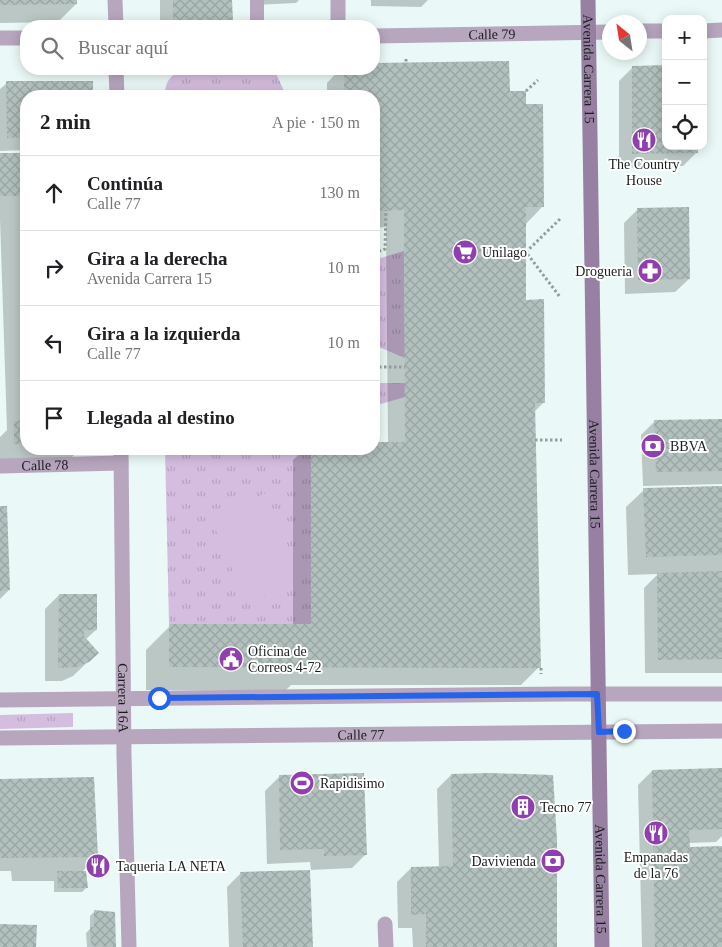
<!DOCTYPE html>
<html lang="es">
<meta charset="utf-8">
<style>
:root{--surface:#fff;--page:#f6f6f6;--text:#202124;--muted:#757577;--line:#e0e0e0}
body{margin:0;font-family:Georgia,serif;background:var(--page);color:var(--text)}
.controls{position:absolute;right:15px;top:15px;display:grid;overflow:hidden;border-radius:10px;box-shadow:0 2px 12px #0003}
.controls button{width:45px;height:45px;display:grid;place-items:center;padding:0;border:0;border-bottom:1px solid var(--line);background:var(--surface);color:var(--text);font:25px sans-serif}
.compass{position:absolute;left:602px;top:15px;width:45px;height:45px;border-radius:50%;background:var(--surface);box-shadow:0 2px 12px #0003;rotate:330deg}
.stop{position:absolute;width:15px;height:15px;margin:-11px;border:4px solid #2563eb;border-radius:50%;background:#fff}
.stop.end{background:#2563eb;border-color:#fff;box-shadow:0 1px 5px #0008}
.list{margin:0;padding:0;list-style:none}
h2{display:flex;justify-content:space-between;align-items:center;height:65px;margin:0;padding:0 20px;font-size:21px}
h2 small{font-size:16px;font-weight:400;color:var(--muted)}
.list li{display:grid;grid-template-columns:32px 1fr auto;gap:15px;align-items:center;box-sizing:border-box;height:75px;padding:0 20px;border-top:1px solid var(--line)}
.list b{display:block;font-size:19px;white-space:nowrap}
.list p{margin:0;font-size:16px;white-space:nowrap;color:var(--muted)}
.list em{font-size:16px;font-style:normal;color:var(--muted)}
.icon{flex:none;width:28px;height:28px;fill:none;stroke:currentColor;stroke-width:2;stroke-linecap:round;stroke-linejoin:round}
.map{position:relative;flex:none;width:722px;height:947px;overflow:hidden}
.search{position:absolute;background:var(--surface);box-shadow:0 2px 12px #0003;left:20px;top:20px;width:360px;height:55px;display:flex;align-items:center;gap:12px;box-sizing:border-box;padding:0 18px;border-radius:20px;color:var(--muted);font-size:19px}
.panel{position:absolute;background:var(--surface);box-shadow:0 2px 12px #0003;left:20px;top:90px;width:360px;height:365px;border-radius:20px}
.map>svg:first-child{display:block}
.grass{fill:url(#grass-tufts)}
.pitch{fill:#d5bde0}
.shadow{fill:#0003}
.building{fill:url(#building-cross-hatch)}
.lines{fill:none;stroke-linecap:round;stroke-linejoin:round}
.path{stroke:#939e9c;stroke-width:3;stroke-dasharray:2.5 2.5;stroke-linecap:butt}
.lane{stroke:#b7a6be;stroke-width:14}
.street{stroke:#b7a6be;stroke-width:15}
.secondary{stroke:#9880a3;stroke-width:15}
.route{stroke:#2563eb;stroke-width:6}
.labels{text-anchor:middle;dominant-baseline:central;stroke-width:4;stroke-linejoin:round;paint-order:stroke}
.street-label{font-size:14px;fill:#191e1d;stroke:#fff}
.poi-label{font-size:14px;fill:#191e1d;stroke:#fff;text-anchor:start}
</style>
<div class="map">
<svg width="722" height="947" viewBox="0 0 722 947">
<defs>
<pattern id="grass-tufts" width="24" height="20" patternUnits="userSpaceOnUse" patternTransform="scale(1.25)"><rect width="24" height="20" fill="#d5bde0"/><path d="M3 7l-1-3M5 7V3M7 7l1-3M15 17l-1-3M17 17v-4M19 17l1-3" fill="none" stroke="#b6a2c0"/></pattern>
<pattern id="building-cross-hatch" width="8" height="8" patternUnits="userSpaceOnUse" patternTransform="scale(1.25)"><rect width="8" height="8" fill="#b2c0be"/><path d="M0 0l8 8M0 8l8-8" fill="none" stroke="#98a5a3"/></pattern>
</defs>
<rect width="100%" height="100%" fill="#eaf9f7"/>
<path class="grass" d="M182,71H275L284,91L165,93C166,81 170,75 182,71Z
M404,251L405,358L374,345V260Z
M374,383H405V397L374,406Z
M165,449H311V624H169Z
M73,713V727L0,729V715Z"/>
<path class="pitch" d="M266,493L302,580L246,603L210,516Z"/>
<path class="shadow" d="M0,0H76V4L58,22L0,23Z
M160,0H231V20L225,26H160Z
M254,0H299L296,3L254,5Z
M371,0H428L421,7L371,6Z
M508,63L509,92L525,106L543,206L525,225V301L544,402L534,412L539,667L521,685H291L285,691L146,690V650L170,626L293,625V460L305,449H374V443H388L386,227L374,228V96H327V83L340,69H374V64Z
M633,67L666,146L697,152L683,166L619,168V81Z
M92,82V96H26V150L0,151V89L7,83Z
M0,155H26V449H80L63,466L0,467V437L7,430L0,219Z
M638,209L689,279L675,292L625,294L624,223Z
M722,420V484L643,486L641,435L655,421Z
M722,487V673H645L644,588L658,574L628,575L626,507L644,490Z
M0,508L9,590L0,599Z
M59,595L96,630L86,639L98,652L73,676L62,681H45V609Z
M722,769V836L716,842L688,843V848L722,847V947H642L638,785L652,771Z
M451,775L556,947H413L412,928H398L397,882L411,868L439,867L437,789Z
M279,777L366,854L352,868L311,870L310,862L267,864L265,791Z
M0,780L97,857L82,872L87,887L82,892H54V881H12L11,871H0Z
M241,873L312,947H229L227,887Z
M94,912L115,946L114,947H87L86,933L90,929V916Z"/>
<path class="building" d="M0,0H77V4L0,5Z
M173,0H232L233,20L173,21Z
M509,61L510,91H526V104H543L544,207H526V300L544,299L545,403H535L541,668L169,667V624H311V449H374V442H405L404,210L374,211V96H344V69H374V63Z
M666,65V146H698V153L632,154V66Z
M6,81H93V96H26V137L7,138Z
M0,153H26V226H25L24,196H0Z
M689,207L690,279L638,280L637,208Z
M722,419V471L656,472L654,420Z
M26,420V444H14V421Z
M722,486V555L646,557L643,488Z
M0,506H7L10,590L0,591Z
M722,571V659L658,660L657,573Z
M59,594H97V630H84V636L99,653L89,662L77,667L58,668Z
M722,768V829L689,830L690,847L722,846V947H655L652,770Z
M364,773L367,855L324,856V849L280,850L279,775Z
M490,773L553,775L557,840V947H426V914L411,915V867L453,866L451,774Z
M94,777L98,857L0,858V779Z
M310,870L313,947H243L240,872Z
M57,871H86L88,888H58Z
M94,910L115,912L116,947L91,946L90,927H94Z
M0,924L37,925L36,947H0Z"/>
<g class="lines">
<path class="path" d="M406,59V62
M526,91L538,80
M560,219L526,252L560,297
M374,253L385,249L386,210
M374,367H405
M535,440H562
M541,668V674"/>
<path class="lane" d="M257,26V0"/>
<g class="street">
<path d="M115,0L116,26"/>
<path d="M338,0V26"/>
<path d="M640,31H666"/>
<path d="M703,31L722,30"/>
<path id="s1" d="M374,36L610,32"/>
<path d="M0,38H26"/>
<path d="M116,69L117,96"/>
<path id="s2" d="M121,449L124,756L129,947"/>
<path id="s3" d="M0,466L121,463"/>
<path d="M0,700L566,694H722"/>
<path id="s4" d="M0,738L722,731"/>
<path d="M385,924L386,947"/>
</g>
<path class="secondary" id="s5" d="M588,0L602,947"/>
</g>
<g class="lines">
<path class="route" d="M159,698L597,694L599,732L624,731"/>
</g>
<defs>
<symbol id="restaurant-disc" viewBox="-11 -11 22 22"><circle r="9.5" fill="#903fae" stroke="#fff"/><path d="M-5-6h1v4h1v-4h1v4h1v-4h1v5L-1.5 .5V6h-2V.5L-5-1ZM5-6V6H3V1.5H1.5Q1.5-4 5-6Z" fill="#fff"/></symbol>
<symbol id="supermarket-disc" viewBox="-11 -11 22 22"><circle r="9.5" fill="#903fae" stroke="#fff"/><path d="M-6-5.5h2.5l.6 2H6L4.5 2H-2.5L-4.4-4H-6ZM-1.5 3.2a1.3 1.3 0 1 0 .1 0ZM3 3.2a1.3 1.3 0 1 0 .1 0Z" fill="#fff"/></symbol>
<symbol id="pharmacy-disc" viewBox="-11 -11 22 22"><circle r="9.5" fill="#903fae" stroke="#fff"/><path d="M-2-6h4v4h4v4h-4v4h-4v-4h-4v-4h4Z" fill="#fff"/></symbol>
<symbol id="bank-disc" viewBox="-11 -11 22 22"><circle r="9.5" fill="#903fae" stroke="#fff"/><path d="M-6-4H6V4H-6ZM0-2.3a2.3 2.3 0 1 0 0 4.6a2.3 2.3 0 1 0 0-4.6Z" fill="#fff"/></symbol>
<symbol id="civic-disc" viewBox="-11 -11 22 22"><circle r="9.5" fill="#903fae" stroke="#fff"/><path d="M-.6-6.5H3V-4.5H.6V-3L4-1V1h2V6H-6V1h2V-1L-.6-3ZM-1.2 2.5V6h2.4V2.5Z" fill="#fff"/></symbol>
<symbol id="stadium-disc" viewBox="-11 -11 22 22"><circle r="9.5" fill="#903fae" stroke="#fff"/><path d="M0-5a6.5 5 0 1 0 0 10a6.5 5 0 1 0 0-10ZM-3.5-1.8h7v3.6h-7Z" fill="#fff"/></symbol>
<symbol id="building-disc" viewBox="-11 -11 22 22"><circle r="9.5" fill="#903fae" stroke="#fff"/><path d="M-4-6H4V6H1V3H-1V6H-4ZM-2.5-4.3h1.7v1.8h-1.7ZM.8-4.3h1.7v1.8H.8ZM-2.5-1h1.7V.8h-1.7ZM.8-1h1.7V.8H.8Z" fill="#fff"/></symbol>
</defs>
<g fill-rule="evenodd">
<use href="#restaurant-disc" x="630" y="126" width="28" height="28"/>
<use href="#supermarket-disc" x="451" y="238" width="28" height="28"/>
<use href="#pharmacy-disc" x="636" y="257" width="28" height="28"/>
<use href="#bank-disc" x="639" y="432" width="28" height="28"/>
<use href="#civic-disc" x="217" y="645" width="28" height="28"/>
<use href="#stadium-disc" x="288" y="769" width="28" height="28"/>
<use href="#building-disc" x="509" y="793" width="28" height="28"/>
<use href="#restaurant-disc" x="642" y="819" width="28" height="28"/>
<use href="#bank-disc" x="539" y="847" width="28" height="28"/>
<use href="#restaurant-disc" x="84" y="852" width="28" height="28"/>
</g>
<g class="labels">
<g class="street-label">
<text stroke="none"><textPath href="#s1" startOffset="118">Calle 79</textPath></text>
<text stroke="none"><textPath href="#s5" startOffset="69">Avenida Carrera 15</textPath></text>
<text stroke="none"><textPath href="#s3" startOffset="45">Calle 78</textPath></text>
<text stroke="none"><textPath href="#s5" startOffset="474">Avenida Carrera 15</textPath></text>
<text stroke="none"><textPath href="#s2" startOffset="249">Carrera 16A</textPath></text>
<text stroke="none"><textPath href="#s4" startOffset="361">Calle 77</textPath></text>
<text stroke="none"><textPath href="#s5" startOffset="879">Avenida Carrera 15</textPath></text>
</g>
<g class="poi-label">
<text x="644" y="164" text-anchor="middle">The Country<tspan x="644" dy="16">House</tspan></text>
<text x="482" y="252">Unilago</text>
<text x="632" y="271" text-anchor="end">Drogueria</text>
<text x="670" y="446">BBVA</text>
<text x="248" y="651">Oficina de<tspan x="248" dy="16">Correos 4-72</tspan></text>
<text x="320" y="783">Rapidisimo</text>
<text x="540" y="807">Tecno 77</text>
<text x="656" y="857" text-anchor="middle">Empanadas<tspan x="656" dy="16">de la 76</tspan></text>
<text x="536" y="861" text-anchor="end">Davivienda</text>
<text x="116" y="866">Taqueria LA NETA</text>
</g>
</g>
</svg>
<div class="controls">
<button>+</button>
<button>−</button>
<button><svg class="icon" aria-label="locate" viewBox="0 0 24 24"><circle cx="12" cy="12" r="6"/><path d="M12 2v4M12 18v4M2 12h4M18 12h4"/></svg></button>
</div>
<svg class="compass" viewBox="-18 -18 36 36"><path d="M0-13l5 13h-10z" fill="#e53935"/><path d="M0 13l5-13h-10z" fill="#757577"/></svg>
<div class="stop" style="left:159px;top:698px"></div>
<div class="stop end" style="left:624px;top:731px"></div>
<div class="search"><svg class="icon" aria-label="search" viewBox="0 0 24 24"><circle cx="10" cy="10" r="6"/><path d="M15 15l6 6"/></svg>Buscar aquí</div>
<section class="panel">
<h2>2 min<small>A pie · 150 m</small></h2>
<ul class="list">
<li><svg class="icon" aria-label="ahead" viewBox="0 0 24 24"><path d="M12 20V5M6 11l6-6 6 6"/></svg><div><b>Continúa</b><p>Calle 77</p></div><em>130 m</em></li>
<li><svg class="icon" aria-label="right" viewBox="0 0 24 24"><path d="M7 20v-9h11M14 6l5 5-5 5"/></svg><div><b>Gira a la derecha</b><p>Avenida Carrera 15</p></div><em>10 m</em></li>
<li><svg class="icon" aria-label="left" viewBox="0 0 24 24"><path d="M17 20v-9H6M10 6l-5 5 5 5"/></svg><div><b>Gira a la izquierda</b><p>Calle 77</p></div><em>10 m</em></li>
<li><svg class="icon" aria-label="arrive" viewBox="0 0 24 24"><path d="M6 21V4h12l-3 4 3 4H6"/></svg><div><b>Llegada al destino</b></div></li>
</ul>
</section>
</div>
